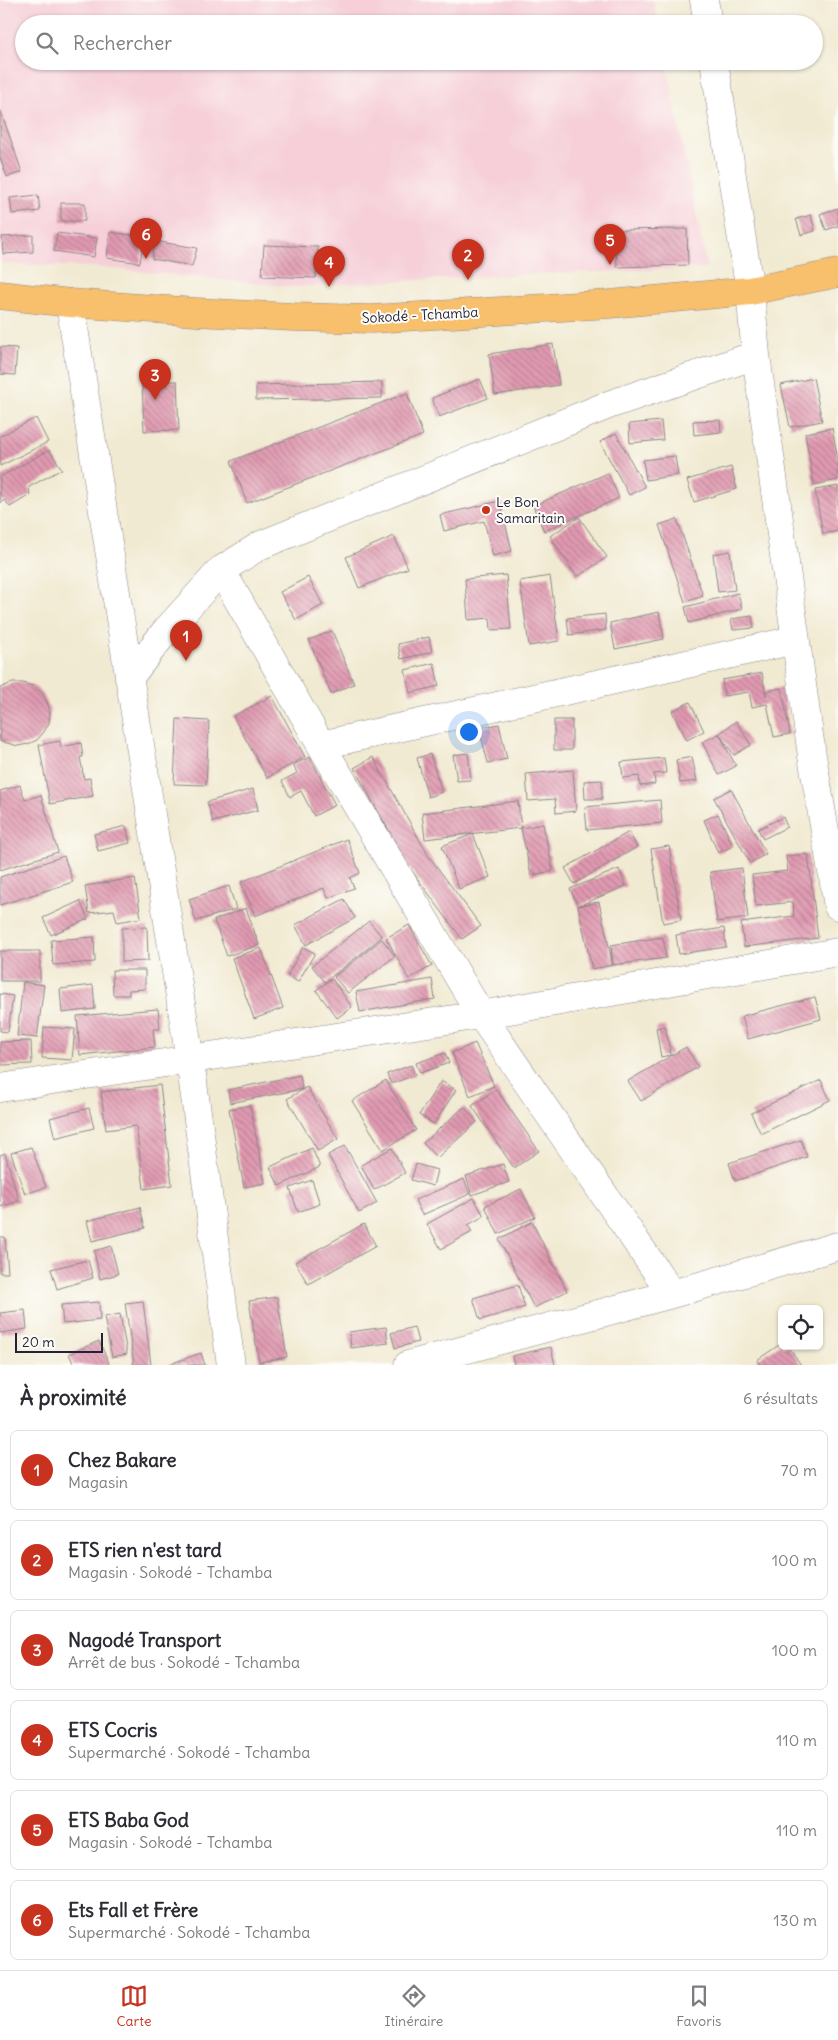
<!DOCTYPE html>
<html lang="fr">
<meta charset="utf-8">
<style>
:root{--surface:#fff;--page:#f2f2f3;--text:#2b2b33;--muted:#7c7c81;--line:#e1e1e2;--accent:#c8321e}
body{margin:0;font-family:Delius,sans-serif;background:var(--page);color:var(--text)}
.controls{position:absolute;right:15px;bottom:15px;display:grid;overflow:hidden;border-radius:8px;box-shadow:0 1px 4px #0004}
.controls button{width:45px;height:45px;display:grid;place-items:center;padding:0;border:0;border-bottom:1px solid var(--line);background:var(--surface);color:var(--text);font:25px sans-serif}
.scale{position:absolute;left:15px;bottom:12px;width:88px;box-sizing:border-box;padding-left:5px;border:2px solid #22223b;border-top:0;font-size:14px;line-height:18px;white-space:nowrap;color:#22223b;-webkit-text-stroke:4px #fdfcf7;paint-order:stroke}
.you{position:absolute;left:468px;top:731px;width:18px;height:18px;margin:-12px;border:4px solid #fff;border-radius:50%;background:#1a73e8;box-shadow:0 0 0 8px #1a73e833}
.badge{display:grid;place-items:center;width:32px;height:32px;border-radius:50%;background:var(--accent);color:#fff;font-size:16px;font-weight:700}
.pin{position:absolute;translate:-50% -41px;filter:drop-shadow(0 1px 2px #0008)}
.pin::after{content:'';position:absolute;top:26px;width:18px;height:15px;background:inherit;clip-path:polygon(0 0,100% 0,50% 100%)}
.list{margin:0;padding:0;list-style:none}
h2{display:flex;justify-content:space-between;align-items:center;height:65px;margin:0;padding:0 20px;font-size:21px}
h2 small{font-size:16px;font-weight:400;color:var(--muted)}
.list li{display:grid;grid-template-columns:32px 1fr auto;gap:15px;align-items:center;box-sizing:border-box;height:80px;margin:0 10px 10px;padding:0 10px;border:1px solid var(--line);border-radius:8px}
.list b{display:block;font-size:19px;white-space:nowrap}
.list p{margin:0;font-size:16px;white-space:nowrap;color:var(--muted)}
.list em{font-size:16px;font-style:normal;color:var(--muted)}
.icon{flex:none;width:28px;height:28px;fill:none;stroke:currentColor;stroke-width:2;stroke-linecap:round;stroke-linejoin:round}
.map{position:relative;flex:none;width:838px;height:1365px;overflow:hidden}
.search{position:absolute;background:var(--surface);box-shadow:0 1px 4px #0004;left:15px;right:15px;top:15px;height:55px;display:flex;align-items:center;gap:12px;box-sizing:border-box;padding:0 18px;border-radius:28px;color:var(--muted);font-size:19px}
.sheet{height:605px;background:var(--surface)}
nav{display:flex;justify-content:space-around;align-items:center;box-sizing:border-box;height:70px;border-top:1px solid var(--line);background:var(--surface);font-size:14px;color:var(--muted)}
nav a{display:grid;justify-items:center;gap:2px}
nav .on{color:var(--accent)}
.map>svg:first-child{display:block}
.built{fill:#f6cfd8}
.building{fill:url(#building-back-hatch)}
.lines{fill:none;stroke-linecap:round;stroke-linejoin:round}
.minor-casing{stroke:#8a8686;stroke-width:29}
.major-casing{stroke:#8a8686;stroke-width:29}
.minor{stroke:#fff;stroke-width:28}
.major{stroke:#f8bf6c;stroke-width:28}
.poi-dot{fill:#c8321e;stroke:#fdfcf7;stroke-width:2}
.labels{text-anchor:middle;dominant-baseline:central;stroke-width:4;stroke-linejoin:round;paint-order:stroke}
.street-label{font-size:14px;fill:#22223b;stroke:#fdfcf7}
.poi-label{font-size:14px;fill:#22223b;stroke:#fdfcf7;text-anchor:start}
</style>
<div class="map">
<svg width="838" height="1365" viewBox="0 0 838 1365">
<defs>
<pattern id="building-back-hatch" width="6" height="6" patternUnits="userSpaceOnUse" patternTransform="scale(1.25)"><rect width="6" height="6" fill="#e19ab1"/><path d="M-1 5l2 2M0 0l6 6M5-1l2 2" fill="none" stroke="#b67d91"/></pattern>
</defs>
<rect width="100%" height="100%" fill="#fdfcf7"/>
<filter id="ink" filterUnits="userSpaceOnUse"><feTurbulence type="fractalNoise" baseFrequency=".02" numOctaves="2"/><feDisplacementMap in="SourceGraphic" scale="10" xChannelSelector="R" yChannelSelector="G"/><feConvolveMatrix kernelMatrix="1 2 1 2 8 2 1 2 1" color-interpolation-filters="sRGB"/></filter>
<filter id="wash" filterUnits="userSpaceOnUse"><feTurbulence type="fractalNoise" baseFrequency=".0096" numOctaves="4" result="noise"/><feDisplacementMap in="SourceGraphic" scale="20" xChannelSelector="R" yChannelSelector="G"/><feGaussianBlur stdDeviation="1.12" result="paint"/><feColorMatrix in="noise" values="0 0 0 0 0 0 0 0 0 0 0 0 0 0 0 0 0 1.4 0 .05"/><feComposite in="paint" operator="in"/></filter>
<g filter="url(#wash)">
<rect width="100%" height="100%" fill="#f1ead2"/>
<path class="built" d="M0,0H653L658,24H24V61H666L707,268L508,275L294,287L95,267L2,264L0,257Z"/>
<g id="blocks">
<path class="building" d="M0,109L22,172L7,177L0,158Z
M38,195L40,211L12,214L10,198Z
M61,203H85V221H61Z
M838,208V226L826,230L820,214Z
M811,215L815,231L801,235L796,219Z
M687,229L688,265L617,267L616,230Z
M110,232L144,237L140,263L107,258Z
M57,233L97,238L94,257L54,251Z
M33,235V252L3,254L2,237Z
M154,241L197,248L192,266L152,259Z
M264,245L318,247L316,278L262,276Z
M553,344L559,385L495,395L489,354Z
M0,347L17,348L15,375L0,374Z
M813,378L822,421L790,427L781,385Z
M480,379L488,398L439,417L432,398Z
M177,381L179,430L144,431L142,382Z
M382,382V398L256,400V385Z
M407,393L423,435L247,503L231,461Z
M36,418L48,442L0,466V436Z
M720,420L721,432L694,435L693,421Z
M661,421L663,440L630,443L629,424Z
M832,428L838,460V480L814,485L805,433Z
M616,433L645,487L629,495L600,442Z
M49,450L62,469L29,487L30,495L10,507L5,500L0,503V477Z
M675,456L678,475L646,480L643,460Z
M731,467L737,489L694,502L687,480Z
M608,473L619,498L544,531L533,506Z
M838,486V531L823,534L815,490Z
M500,501L512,551L493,556L484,521L444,531L440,515Z
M579,517L607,557L577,577L550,536Z
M677,519L703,596L685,602L659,525Z
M394,536L408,568L359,588L346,557Z
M730,551L735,590L718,592L713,554Z
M506,575L511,629L491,630L490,618L468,620L465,579Z
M550,576L559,641L529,646L520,581Z
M308,577L323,605L296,620L280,592Z
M738,593L742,609L689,623L685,607Z
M659,612L664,639L615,649L610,623Z
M605,614L606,630L569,635L567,618Z
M752,616L754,628L733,630L731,619Z
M332,631L354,684L331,694L309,640Z
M429,637L432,652L401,659L398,644Z
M434,663L439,686L410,693L405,670Z
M762,673L766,696V691L782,688L790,734L774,737L767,704L752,707L749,692L724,696L722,680Z
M12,683H23L33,686L42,693L47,702L50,712L49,723L44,732L37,740L28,744L18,746L0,741V688Z
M272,696L305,757L267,778L233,716Z
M690,702L704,731L687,740L672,711Z
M177,719L209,721L206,785L174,784Z
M554,720H572V750H554Z
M736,721L751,745L734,755L719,734Z
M499,724L507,759L488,763L479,728Z
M719,734L736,766L719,775L702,742Z
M60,741L61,747L81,743L83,757H80L84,779L90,778L93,796L50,804L39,745Z
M468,753L471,780L457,781L453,755Z
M430,754L442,792L428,797L417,758Z
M310,757L335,805L314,816L301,791L290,797L282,781L297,773L293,765Z
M373,757L428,855L481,926L462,939L409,867L354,768Z
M692,757L697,781L680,783L676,760Z
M664,758L666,773L654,774L655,784L640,786L639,776L623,778L621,762Z
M573,770L576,811L556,813L555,799L528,801L526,774Z
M602,780V799H585L584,781Z
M20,785L25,800L41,795L58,852L0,870V791Z
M253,789L258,810L213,822L207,802Z
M731,789L766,854L750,863L714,798Z
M660,800L662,823L587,830L585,807Z
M518,801L521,828L543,824L553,871L531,875L521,828L425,839L422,813Z
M718,814L733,846L718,853L704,820Z
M783,817L787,827L763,839L758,829Z
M126,826L130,843L98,851L94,834Z
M629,832L637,847L574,884L565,868Z
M473,834L490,877L459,889L442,846Z
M347,839L360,873L350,878L354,888L328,898L324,888L255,916L241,882Z
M669,846L681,920L663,923L651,849Z
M808,854L818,938L744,947L741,923L794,916L793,902L756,906L752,875L788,871L786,856Z
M64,856L73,882L0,905V877Z
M742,868L748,918L717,922L710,872Z
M619,869L626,886L578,906L599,902L613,965L592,969L578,906L570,889Z
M135,878L141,918L117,922L114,910L89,913L85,886Z
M229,886L236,909L196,921L189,899Z
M344,899L355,918L306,945L295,925Z
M80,901L88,919L51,935L43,918Z
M246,908L259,945L227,956L214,920Z
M369,921L382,937L325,982L312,966Z
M409,925L432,966L409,979L386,938Z
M147,927L148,961L122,962V928Z
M724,928L726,947L679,954L676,935Z
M94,937L95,962L53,965L51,940Z
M663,937L666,958L613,965L611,945Z
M382,939L395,956L348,993L334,977Z
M303,947L315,953L298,982L287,976Z
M261,948L283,1008L254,1019L232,958Z
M0,951H40V981H0Z
M112,970H145V989L129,990V995H113Z
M332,979L352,1007L337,1018L316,990Z
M432,979L435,999L360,1012L356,992Z
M23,982L44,985L37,1038L17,1036Z
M93,985L95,1009L62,1013L60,989Z
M0,994L13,996L8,1032L0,1031Z
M815,997L821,1019L748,1039L742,1016Z
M158,1009L160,1029H153L155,1047L80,1055L77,1016Z
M665,1026L671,1055L661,1057L656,1028Z
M44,1027L75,1029L72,1060L42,1058Z
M31,1041L32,1064L0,1065V1042Z
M475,1043L494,1086L470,1096L452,1053Z
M686,1047L698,1067L641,1101L628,1081Z
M445,1053L449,1063L420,1073L416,1063Z
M411,1065L415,1075L391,1084L387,1074Z
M300,1075L302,1089L230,1103L228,1090Z
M386,1080L416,1130L383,1150L352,1101Z
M821,1080L830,1100L761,1134L751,1113Z
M441,1081L456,1090L434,1124L419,1115Z
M160,1085L172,1185L144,1189L136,1126L106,1130L101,1092Z
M307,1087L338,1139L318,1151L287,1099Z
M496,1089L539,1151L514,1168L472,1106Z
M250,1105L265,1183L244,1187L229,1109Z
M464,1107L477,1122L437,1158L423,1143Z
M89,1108L94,1128L55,1138L50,1118Z
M801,1140L807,1157L735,1181L729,1163Z
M345,1146L377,1203L359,1213L328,1155Z
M31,1147L46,1187L25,1194L11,1153Z
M312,1148L320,1167L279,1186L270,1167Z
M392,1148L405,1173L374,1190L361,1165Z
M5,1153L19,1201L0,1207V1155Z
M416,1164L437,1170L433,1186L411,1180Z
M503,1164L509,1182L472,1195L466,1176Z
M464,1179L470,1194L422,1215L415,1200Z
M312,1180L320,1204L298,1212L290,1188Z
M521,1189L535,1217L498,1234L485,1206Z
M474,1198L484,1216L468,1225L472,1232L441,1249L427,1224Z
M140,1207L145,1228L92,1241L87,1221Z
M532,1222L567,1291L534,1308L499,1239Z
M364,1224L376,1246L308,1284L295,1262Z
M0,1237H5L8,1273H0Z
M111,1246L118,1274L100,1279L94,1251Z
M88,1260L93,1278L57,1289L51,1269Z
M518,1285L525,1307L480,1320L473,1298Z
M277,1297L287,1357L259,1362L249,1301Z
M143,1301L151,1365H134L125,1303Z
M99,1302L100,1320L63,1324L61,1305Z
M25,1310L27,1329L0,1333V1313Z
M120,1314L127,1354L112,1357L104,1317Z
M386,1327L388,1343L351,1348L349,1332Z
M414,1327L418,1342L395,1348L391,1333Z
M99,1341L109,1363L105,1365H74L69,1354Z
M782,1343V1346H788L801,1365H760L757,1360Z
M551,1347L555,1365H514L512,1356Z
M201,1353L205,1365H167Z"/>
</g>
</g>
<g filter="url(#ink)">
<use href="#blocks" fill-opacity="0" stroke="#8a8686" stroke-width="1"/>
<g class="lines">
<defs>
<path id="minor" d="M704,0L708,24
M714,61L750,291L756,355L812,756L838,906
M70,303L190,1060L231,1365
M221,570L321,745L481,1015L672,1294
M129,678L164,633L221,570L261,545L611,404L756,355
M321,745L795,640
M0,1088L481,1015L838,952
M408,1365L672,1294L838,1246"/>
<path id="major" d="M0,295L70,303L196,312L293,317L372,319L610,304L750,291L838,273"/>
</defs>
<use href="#minor" class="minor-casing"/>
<use href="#major" class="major-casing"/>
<use href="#minor" class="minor"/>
<use href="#major" class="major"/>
</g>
</g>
<circle class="poi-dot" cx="486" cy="510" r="5"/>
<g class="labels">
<g class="street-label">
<text transform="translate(420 315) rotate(-3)">Sokodé - Tchamba</text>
</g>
<g class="poi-label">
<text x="496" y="502">Le Bon<tspan x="496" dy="16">Samaritain</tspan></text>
</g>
</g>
</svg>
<div class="controls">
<button><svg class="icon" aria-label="locate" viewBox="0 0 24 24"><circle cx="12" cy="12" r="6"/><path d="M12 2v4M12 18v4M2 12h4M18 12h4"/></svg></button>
</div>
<div class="scale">20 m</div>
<div class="you"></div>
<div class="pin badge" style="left:186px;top:661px">1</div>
<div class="pin badge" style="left:468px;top:280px">2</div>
<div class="pin badge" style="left:155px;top:400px">3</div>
<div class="pin badge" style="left:329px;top:287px">4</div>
<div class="pin badge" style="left:610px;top:265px">5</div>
<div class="pin badge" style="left:146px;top:259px">6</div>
<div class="search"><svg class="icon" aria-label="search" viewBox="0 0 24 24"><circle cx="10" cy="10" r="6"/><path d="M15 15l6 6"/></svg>Rechercher</div>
</div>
<section class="sheet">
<h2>À proximité<small>6 résultats</small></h2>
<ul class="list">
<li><span class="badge">1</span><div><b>Chez Bakare</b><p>Magasin</p></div><em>70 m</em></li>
<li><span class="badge">2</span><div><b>ETS rien n'est tard</b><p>Magasin · Sokodé - Tchamba</p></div><em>100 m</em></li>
<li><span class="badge">3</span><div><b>Nagodé Transport</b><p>Arrêt de bus · Sokodé - Tchamba</p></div><em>100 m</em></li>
<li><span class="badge">4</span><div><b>ETS Cocris</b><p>Supermarché · Sokodé - Tchamba</p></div><em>110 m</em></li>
<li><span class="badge">5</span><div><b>ETS Baba God</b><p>Magasin · Sokodé - Tchamba</p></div><em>110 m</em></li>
<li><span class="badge">6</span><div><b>Ets Fall et Frère</b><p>Supermarché · Sokodé - Tchamba</p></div><em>130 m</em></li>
</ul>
</section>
<nav>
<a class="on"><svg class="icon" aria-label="map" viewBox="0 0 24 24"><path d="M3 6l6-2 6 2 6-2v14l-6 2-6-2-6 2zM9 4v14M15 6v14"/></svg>Carte</a>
<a><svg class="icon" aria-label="directions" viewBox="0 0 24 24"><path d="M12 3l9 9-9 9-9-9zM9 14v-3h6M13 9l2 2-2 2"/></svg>Itinéraire</a>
<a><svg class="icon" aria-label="saved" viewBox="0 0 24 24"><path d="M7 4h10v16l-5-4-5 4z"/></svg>Favoris</a>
</nav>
